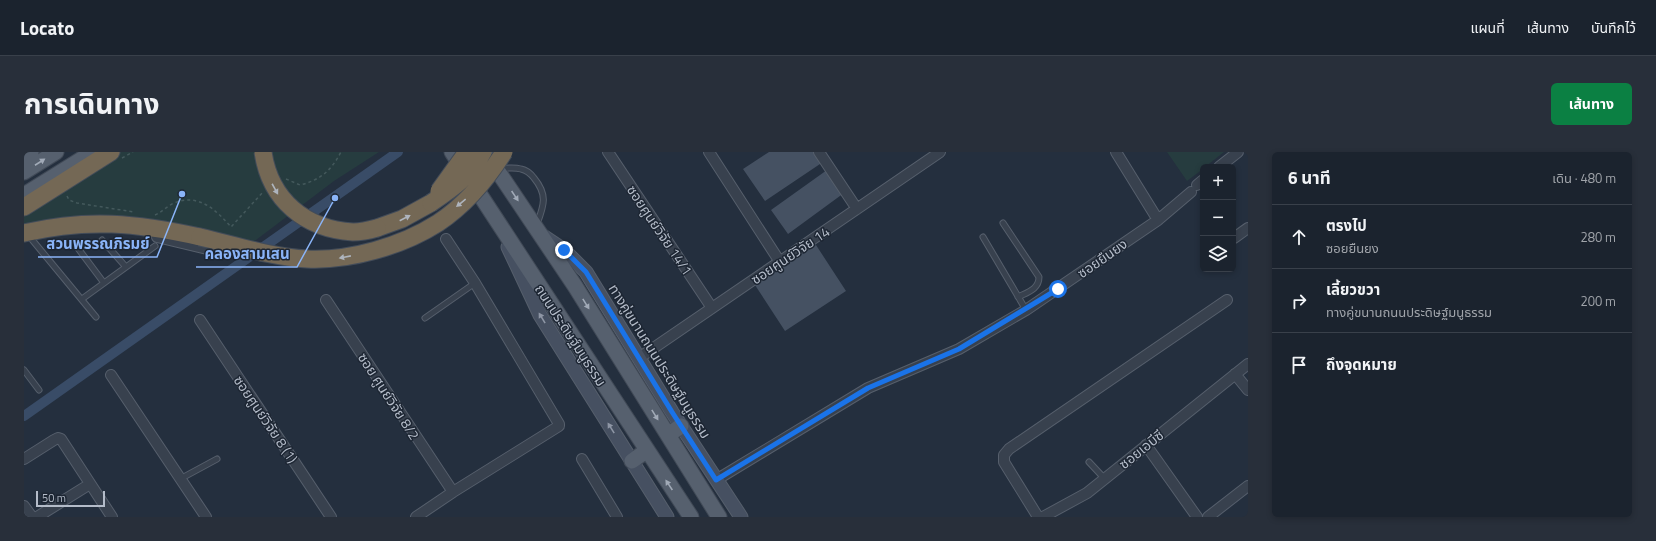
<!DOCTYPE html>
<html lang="th">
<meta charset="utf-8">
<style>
:root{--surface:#1b232e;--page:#282f3a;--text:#f1f3f6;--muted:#a0a4aa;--line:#39404a;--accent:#0b8043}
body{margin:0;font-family:"Titillium Web","Noto Sans Thai",sans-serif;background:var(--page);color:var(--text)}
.controls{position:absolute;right:12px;top:12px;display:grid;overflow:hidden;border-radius:6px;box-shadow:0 2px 6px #0003}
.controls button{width:36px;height:36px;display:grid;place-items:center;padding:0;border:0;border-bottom:1px solid var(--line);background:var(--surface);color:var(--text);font:20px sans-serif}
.scale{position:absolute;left:12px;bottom:10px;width:69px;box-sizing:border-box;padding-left:4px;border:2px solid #b4bcc9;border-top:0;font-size:11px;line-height:14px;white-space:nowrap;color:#b4bcc9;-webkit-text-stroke:3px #1d2633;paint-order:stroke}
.stop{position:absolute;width:12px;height:12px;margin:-9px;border:3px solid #1a73e8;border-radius:50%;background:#fff}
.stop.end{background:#1a73e8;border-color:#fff;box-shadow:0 1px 4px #0008}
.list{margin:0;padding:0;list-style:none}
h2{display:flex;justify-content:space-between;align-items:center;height:52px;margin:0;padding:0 16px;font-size:17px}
h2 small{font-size:13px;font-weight:400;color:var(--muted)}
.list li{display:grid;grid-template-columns:26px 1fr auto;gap:12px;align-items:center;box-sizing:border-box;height:64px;padding:0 16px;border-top:1px solid var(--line)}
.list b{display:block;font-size:15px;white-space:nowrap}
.list p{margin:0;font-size:13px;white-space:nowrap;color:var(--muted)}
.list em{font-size:13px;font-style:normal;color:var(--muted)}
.icon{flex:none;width:22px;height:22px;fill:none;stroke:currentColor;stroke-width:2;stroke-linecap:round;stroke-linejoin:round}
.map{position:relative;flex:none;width:1224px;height:365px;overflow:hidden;border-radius:6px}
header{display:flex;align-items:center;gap:24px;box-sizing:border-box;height:56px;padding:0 20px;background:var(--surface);border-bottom:1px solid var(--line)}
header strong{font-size:19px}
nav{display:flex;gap:22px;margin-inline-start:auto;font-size:14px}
.intro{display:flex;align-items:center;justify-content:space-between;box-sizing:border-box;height:96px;padding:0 24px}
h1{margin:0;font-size:28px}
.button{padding:10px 18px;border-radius:6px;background:var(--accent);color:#fff;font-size:14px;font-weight:700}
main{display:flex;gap:24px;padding:0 24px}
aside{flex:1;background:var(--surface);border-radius:6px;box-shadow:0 2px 6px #0003}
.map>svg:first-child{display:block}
.green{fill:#263c3f}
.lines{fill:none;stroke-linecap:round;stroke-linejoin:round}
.canal{stroke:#394c67;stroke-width:10}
.building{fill:#455162}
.lane-casing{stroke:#565f6c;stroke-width:7}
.street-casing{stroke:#565f6c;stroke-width:12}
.secondary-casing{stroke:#565f6c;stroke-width:15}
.primary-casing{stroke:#414a57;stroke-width:17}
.highway-casing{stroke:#434c59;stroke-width:19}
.path{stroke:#44595c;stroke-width:1.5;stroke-dasharray:3 3;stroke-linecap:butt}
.lane{stroke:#38414e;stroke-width:5}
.street{stroke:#38414e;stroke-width:10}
.secondary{stroke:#465061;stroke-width:13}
.primary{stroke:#56606e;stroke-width:15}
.highway{stroke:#746855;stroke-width:17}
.highway-bridge-casing{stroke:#434c59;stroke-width:19;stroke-linecap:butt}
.highway-bridge{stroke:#746855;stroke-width:17}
.oneway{fill:#a1aab7}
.oneway2{fill:#aeb4bd}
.oneway3{fill:#8e96a5}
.route{stroke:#1a73e8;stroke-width:5}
.labels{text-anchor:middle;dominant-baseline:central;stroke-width:3;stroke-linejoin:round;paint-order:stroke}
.street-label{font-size:14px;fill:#b4bcc9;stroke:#1d2633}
.leader{fill:none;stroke:#8ab4f8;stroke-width:1.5}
.callout-dot{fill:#8ab4f8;stroke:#1d2633;stroke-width:1.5}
.callout-label{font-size:15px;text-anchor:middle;font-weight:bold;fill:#8ab4f8;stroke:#1d2633;stroke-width:3;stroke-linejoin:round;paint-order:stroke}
</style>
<header>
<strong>Locato</strong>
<nav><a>แผนที่</a><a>เส้นทาง</a><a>บันทึกไว้</a></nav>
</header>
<div class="intro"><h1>การเดินทาง</h1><a class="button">เส้นทาง</a></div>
<main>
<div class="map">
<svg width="1224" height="365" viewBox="0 0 1224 365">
<rect width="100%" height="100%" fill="#242f3e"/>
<path class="green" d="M92,0H355L310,29L228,91L186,80L0,79V58Z
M1143,0H1200L1181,15H1179V17L1163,29Z"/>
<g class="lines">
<path class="canal" d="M0,264L374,0"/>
</g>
<path class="building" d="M745,0H792L799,10L741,49L719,17Z
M803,18L820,41L764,82L747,58Z
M792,93L822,139L761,179L731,133Z"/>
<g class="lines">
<defs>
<path id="lane" d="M475,17C482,16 490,15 497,17C502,18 507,22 510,26C524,43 520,53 513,72
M979,71L1015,125C1015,137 1004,140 994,145
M5,84L72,165
M959,85L1002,158
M78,88L102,115
M50,91L80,131
M58,147L131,94
M401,166L451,131
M0,218L15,238
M1065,310L1080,326
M156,327L193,307"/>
<path id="street" d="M584,0L688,156
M685,0L756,110
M795,0L833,57
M1092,0L1134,68
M1195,15L1214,0
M1173,33L1179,28
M133,85L196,100
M1210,86L1224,76
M302,148L429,340
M176,168L307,365
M615,206L916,0
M1211,222L1224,238
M87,223L182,365
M1122,293L1173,365
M0,307L30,288L34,286L37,287L88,365
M558,307L593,365
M692,328L844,236L935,197L1002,158L1134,68L1167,40
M0,354L8,365
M13,365L66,332
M392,365L429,340L535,274V272L451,131L422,87
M1014,365L980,310V303L985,297L1203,148
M1019,365L1063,341L1224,212
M1184,365L1224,334"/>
<path id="secondary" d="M519,84L540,98L562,120L648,260L717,365
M484,95L516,163L643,365"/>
<path id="primary" d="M428,0L667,365
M0,4L7,0
M465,6L551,134L695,365
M0,20L32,0
M0,43L69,0
M644,283L657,274
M608,309L622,299"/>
<path id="highway" d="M0,55L87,0
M353,76L378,67L407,51
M0,81C63,66 113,71 176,85"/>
</defs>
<use href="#lane" class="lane-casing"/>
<use href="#street" class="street-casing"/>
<use href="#secondary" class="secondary-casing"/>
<use href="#primary" class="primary-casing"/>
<use href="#highway" class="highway-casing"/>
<path class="path" d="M98,6L109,0
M262,27L276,33C296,28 307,19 317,0
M43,44L45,48L53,51L110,60
M131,63C138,60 143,54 150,51C175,41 192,58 207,75L239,40"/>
<use href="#lane" class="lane"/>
<use href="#street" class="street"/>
<use href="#secondary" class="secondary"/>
<use href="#primary" class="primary"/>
<use href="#highway" class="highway"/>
<defs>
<path id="highway-bridge" d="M239,0C246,48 281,77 329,80C337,80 346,78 353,76
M415,39L443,0
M407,51C428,37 447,24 459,0
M176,85C211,93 247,105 283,107C326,109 378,94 414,71C441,53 463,27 480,0"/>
</defs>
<use href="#highway-bridge" class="highway-bridge-casing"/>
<use href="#highway-bridge" class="highway-bridge"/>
</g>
<defs><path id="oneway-solid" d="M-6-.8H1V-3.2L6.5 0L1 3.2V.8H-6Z"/></defs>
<g class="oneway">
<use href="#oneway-solid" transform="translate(16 10) rotate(-33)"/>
<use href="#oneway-solid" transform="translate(491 44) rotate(56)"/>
<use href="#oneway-solid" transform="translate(562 152) rotate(58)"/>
<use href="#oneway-solid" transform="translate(631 263) rotate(58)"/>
<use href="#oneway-solid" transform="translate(645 333) rotate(-124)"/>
</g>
<g class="oneway2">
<use href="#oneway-solid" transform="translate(251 37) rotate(61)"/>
<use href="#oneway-solid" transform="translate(437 51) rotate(141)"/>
<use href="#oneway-solid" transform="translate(381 66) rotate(-27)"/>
<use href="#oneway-solid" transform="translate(321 105) rotate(169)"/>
</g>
<g class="oneway3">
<use href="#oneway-solid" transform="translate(518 166) rotate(-121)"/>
<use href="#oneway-solid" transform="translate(587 276) rotate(-122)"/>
</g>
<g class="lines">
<path class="route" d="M540,98L562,120L648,260L692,328L844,236L935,197L1034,137"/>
</g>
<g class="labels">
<g class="street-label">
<text transform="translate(636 78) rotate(56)">ซอยศูนย์วิจัย 14/1</text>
<text transform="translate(766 103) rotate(-34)">ซอยศูนย์วิจัย 14</text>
<text transform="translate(1078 106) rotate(-35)">ซอยยืนยง</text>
<text transform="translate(547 183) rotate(57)">ถนนประดิษฐ์มนูธรรม</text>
<text transform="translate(636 209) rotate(58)">ทางคู่ขนานถนนประดิษฐ์มนูธรรม</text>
<text transform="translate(365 244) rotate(57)">ซอย ศูนย์วิจัย 8/2</text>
<text transform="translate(242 267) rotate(56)">ซอยศูนย์วิจัย 8 (1)</text>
<text transform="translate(1117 297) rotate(-39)">ซอยเอบีซี</text>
</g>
</g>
<path class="leader" d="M158 42L133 105H14M311 46L273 115H172"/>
<g class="callout-dot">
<circle cx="158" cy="42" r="4"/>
<circle cx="311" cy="46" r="4"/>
</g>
<g class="callout-label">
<text x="74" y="97">สวนพรรณภิรมย์</text>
<text x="223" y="107">คลองสามเสน</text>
</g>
</svg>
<div class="controls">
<button>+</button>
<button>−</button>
<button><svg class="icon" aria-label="layers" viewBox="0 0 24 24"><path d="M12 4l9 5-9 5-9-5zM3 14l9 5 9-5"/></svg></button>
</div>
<div class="scale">50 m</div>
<div class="stop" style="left:1034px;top:137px"></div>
<div class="stop end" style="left:540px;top:98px"></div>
</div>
<aside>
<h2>6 นาที<small>เดิน · 480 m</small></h2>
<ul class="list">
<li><svg class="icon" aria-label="ahead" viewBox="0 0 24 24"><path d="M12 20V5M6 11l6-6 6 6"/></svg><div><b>ตรงไป</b><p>ซอยยืนยง</p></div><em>280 m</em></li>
<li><svg class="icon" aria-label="right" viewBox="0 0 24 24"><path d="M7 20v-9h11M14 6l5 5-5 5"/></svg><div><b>เลี้ยวขวา</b><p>ทางคู่ขนานถนนประดิษฐ์มนูธรรม</p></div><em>200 m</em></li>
<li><svg class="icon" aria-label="arrive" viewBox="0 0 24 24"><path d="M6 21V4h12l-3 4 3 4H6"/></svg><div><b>ถึงจุดหมาย</b></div></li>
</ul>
</aside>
</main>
